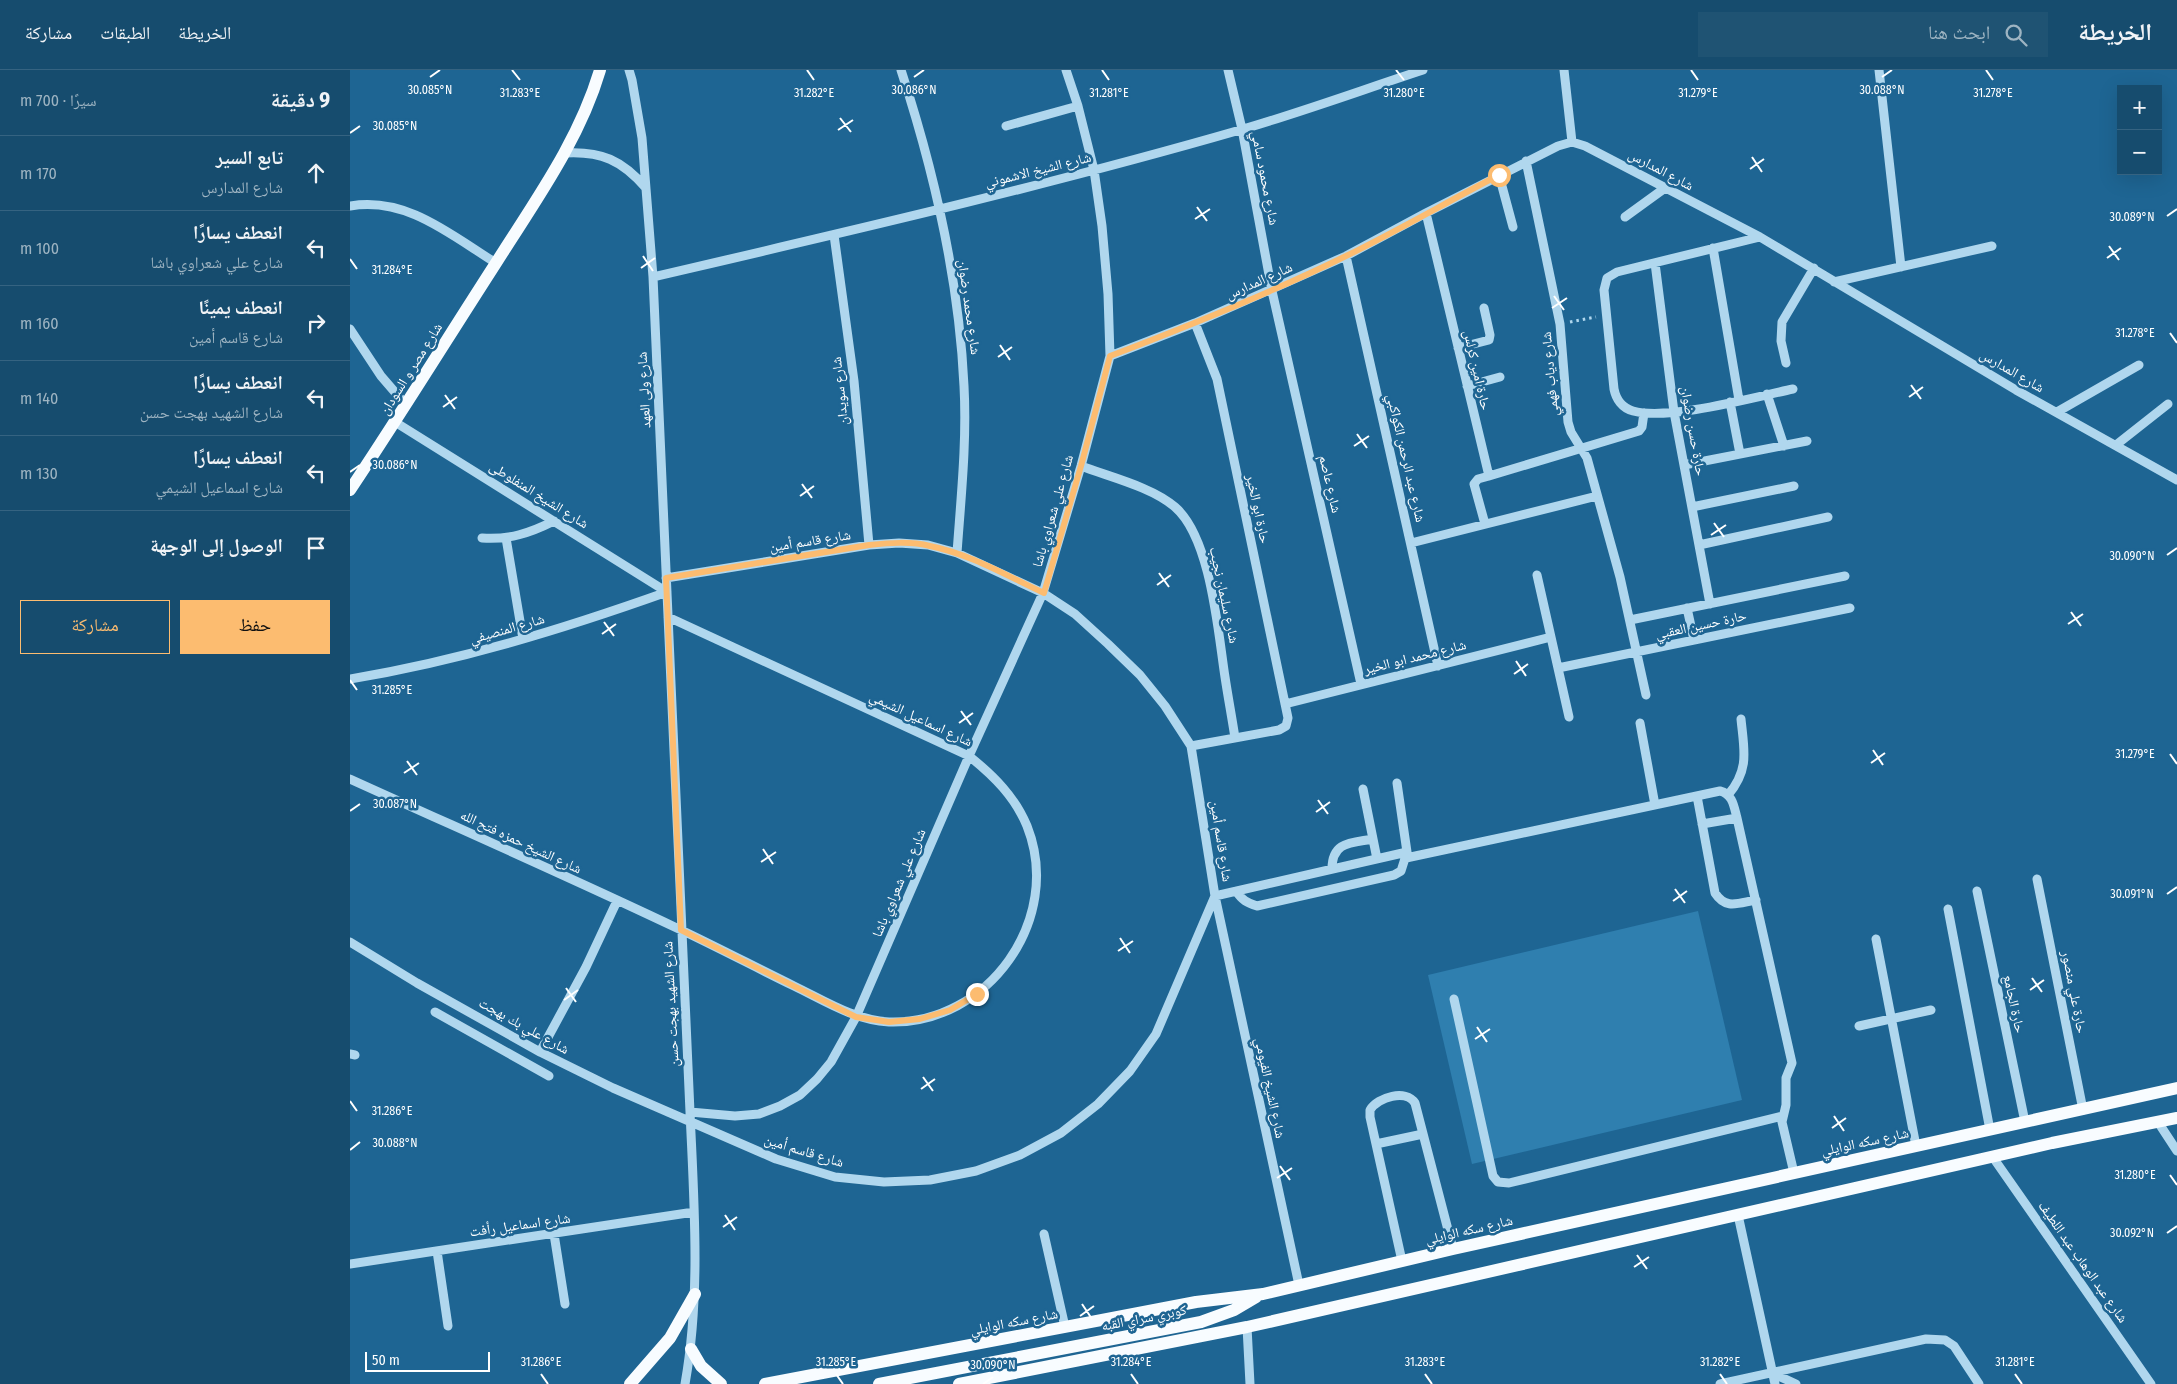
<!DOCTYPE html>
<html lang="ar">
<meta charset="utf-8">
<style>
:root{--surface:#164c6e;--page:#1f5373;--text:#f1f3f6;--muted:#9eb4c2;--line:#356381;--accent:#fcbc70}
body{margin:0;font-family:"Fira Sans Condensed","Noto Naskh Arabic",sans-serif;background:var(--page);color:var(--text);direction:rtl}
.controls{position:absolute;right:15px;top:15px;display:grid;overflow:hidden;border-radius:0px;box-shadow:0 5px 20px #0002}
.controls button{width:45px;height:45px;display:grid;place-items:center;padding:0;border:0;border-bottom:1px solid var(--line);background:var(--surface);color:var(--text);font:25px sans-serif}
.scale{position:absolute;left:15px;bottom:12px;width:125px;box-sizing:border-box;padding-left:5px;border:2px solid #fff;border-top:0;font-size:14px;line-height:18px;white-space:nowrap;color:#fff;-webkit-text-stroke:4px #1e6593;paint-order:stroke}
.stop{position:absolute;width:15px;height:15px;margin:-11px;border:4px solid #fcbc70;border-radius:50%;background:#fff}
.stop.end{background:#fcbc70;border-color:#fff;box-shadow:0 1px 5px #0008}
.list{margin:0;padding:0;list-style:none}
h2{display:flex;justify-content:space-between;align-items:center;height:65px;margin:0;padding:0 20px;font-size:21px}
h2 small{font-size:16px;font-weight:400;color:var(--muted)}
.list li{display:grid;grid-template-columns:32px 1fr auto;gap:15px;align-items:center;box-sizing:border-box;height:75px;padding:0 20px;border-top:1px solid var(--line)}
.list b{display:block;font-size:19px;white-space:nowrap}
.list p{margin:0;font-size:16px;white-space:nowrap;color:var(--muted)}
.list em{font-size:16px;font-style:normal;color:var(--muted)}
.actions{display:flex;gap:10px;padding:15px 20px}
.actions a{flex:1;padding:11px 0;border:1px solid var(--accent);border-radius:0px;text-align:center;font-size:18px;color:var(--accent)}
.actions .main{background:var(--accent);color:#111}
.icon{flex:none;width:28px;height:28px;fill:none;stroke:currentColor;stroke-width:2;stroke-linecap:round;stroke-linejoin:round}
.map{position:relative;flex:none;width:1827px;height:1314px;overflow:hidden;direction:ltr}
header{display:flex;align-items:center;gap:30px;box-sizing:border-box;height:70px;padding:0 25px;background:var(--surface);border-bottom:1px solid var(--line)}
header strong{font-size:24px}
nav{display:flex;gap:28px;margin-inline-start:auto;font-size:18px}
.search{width:350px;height:45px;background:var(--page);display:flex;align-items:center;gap:12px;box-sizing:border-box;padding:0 18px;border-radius:0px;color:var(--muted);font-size:19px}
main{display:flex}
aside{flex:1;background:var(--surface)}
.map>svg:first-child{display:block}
.green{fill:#2f7faf}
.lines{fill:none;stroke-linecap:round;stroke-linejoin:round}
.path{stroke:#b0d7ee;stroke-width:3;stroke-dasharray:2.5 4;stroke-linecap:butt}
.minor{stroke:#b0d7ee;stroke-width:9}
.major{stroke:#f8fcff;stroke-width:12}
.route{stroke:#fcbc70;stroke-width:6}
.ticks{fill:none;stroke:#fff;stroke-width:2}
.labels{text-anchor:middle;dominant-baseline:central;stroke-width:5;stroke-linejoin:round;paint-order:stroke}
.street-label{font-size:14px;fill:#fff;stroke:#1e6593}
.ticks-label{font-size:12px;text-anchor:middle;fill:#fff;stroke:#1e6593;stroke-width:5;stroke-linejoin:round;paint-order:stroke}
</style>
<header>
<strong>الخريطة</strong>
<div class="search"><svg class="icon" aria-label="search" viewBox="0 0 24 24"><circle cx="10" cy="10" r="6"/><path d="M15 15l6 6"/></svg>ابحث هنا</div>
<nav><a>الخريطة</a><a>الطبقات</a><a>مشاركة</a></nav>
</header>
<main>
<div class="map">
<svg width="1827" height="1314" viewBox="0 0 1827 1314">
<rect width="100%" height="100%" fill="#1e6593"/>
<path class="green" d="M1348,841L1392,1030L1122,1094L1078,905Z"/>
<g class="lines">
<path class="path" d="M1220,252L1246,247"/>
<path class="minor" d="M279,0L282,10L292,68L303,207L340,1042C344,1133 351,1224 335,1314
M551,0C584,101 609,209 614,316C617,371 611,427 607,483
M878,0L892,59L922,221L1011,614
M1214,0L1222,72
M1529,0L1551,197
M656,56L728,36
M215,83C251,81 272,90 296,118
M1176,91L1210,254L1218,352L1221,362L1237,388L1270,507L1296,625
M1149,105L1163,157
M0,136C56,126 101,165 146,193
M1076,143L1139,406L1128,409L1124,414L1135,454
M1275,147L1315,118
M484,165L504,311L519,475
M1410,167L1267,202L1257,208L1254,220L1264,319C1266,329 1272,338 1283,341C1318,351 1405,327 1443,319
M1363,178L1389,330
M996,186L1088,596
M1305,193L1324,342L1360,534
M303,207C500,161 696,116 890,60C952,42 1012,20 1073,0
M1484,212L1642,176
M0,259L31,306L56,335
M1108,278L1139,270L1140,265L1134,238
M760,286L845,253L996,186L1076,143L1208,76L1222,72L1235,76L1410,167L1666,320L1827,410
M1436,293L1431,271L1432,252L1464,198
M1117,316L1150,307
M1417,324L1434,376
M1380,332L1390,384
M1707,342L1789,295
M45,352L317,522
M1766,375L1818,334
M1334,395L1457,371
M731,396C760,407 802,417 825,437C861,468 868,562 875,607C878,627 882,648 885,668
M1139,406L1289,361L1292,357L1294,343
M1342,437L1444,416
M132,468C159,470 180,463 204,451
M156,468L173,569
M1061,473L1247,426
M1349,475L1478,447
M1187,505L1219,647
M1337,538L1344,570
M1280,550L1495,506
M1208,598L1500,538
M0,609C109,591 213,559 317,522
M935,634L1201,567
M1290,653L1305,735
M841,676L929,660L936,656L938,648L867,309L845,253
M0,709C110,759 222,808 331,860C369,878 407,898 444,916C475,931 504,950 539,952C638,955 714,849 677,756C665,727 644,706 619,686L318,547
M1013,719L1027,789
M1378,725C1400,699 1394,680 1391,649
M1347,726L1365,823C1376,840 1388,833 1406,830
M1352,754L1387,748
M1056,788L1370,721C1383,724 1384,737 1387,748L1442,993L1436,1008V1035L1432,1052L1444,1103
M982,799C982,771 1002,773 1023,769
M1687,809L1733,1040
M886,821C892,830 897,833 907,836L1044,805L1051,801L1057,782L1047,713
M1627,821L1675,1052
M1598,839L1640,1060
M1526,869L1566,1076
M0,872L67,913L190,982L263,1018L426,1089L485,1107L534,1112L580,1110L626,1101L670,1085L711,1063L748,1034L780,1001L806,964L865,826L841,676L815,636L790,605L758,574L725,544L693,523L607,483L578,475L549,473L519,475L316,508
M1104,929L1143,1106L1148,1112L1159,1113L1433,1046
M85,942L199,1006
M1509,956L1581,940
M190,982L236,897L267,831
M0,984L5,985
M340,1042L385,1046L409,1044L430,1036L450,1025L467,1009L481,992L506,947L619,686L693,523L731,396L760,286L758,224L752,156L744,100L728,36L716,0
M1808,1052L1827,1081
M1026,1074L1073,1064
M1642,1086L1801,1314
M1388,1145L1425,1314
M204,1164L215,1234
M694,1164L715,1257
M87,1181L98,1256
M1052,1191L1020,1047V1040C1028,1027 1056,1019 1065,1033L1103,1179
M0,1194L344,1142
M949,1215L865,826L1057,782
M897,1257L900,1314
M1422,1303L1446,1314
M1370,1314L1576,1269L1595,1270L1604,1276L1629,1314"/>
<path class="major" d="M0,420C50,345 97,269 146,193C185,131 229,71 250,0
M341,1279L351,1296L371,1314
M280,1314L320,1268L345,1224
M415,1314L846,1232L913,1224L1103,1179L1827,1018
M529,1314L851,1252L884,1240L906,1227
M609,1314L897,1257L1702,1073L1827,1048"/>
</g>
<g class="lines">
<path class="route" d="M627,924L600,940L570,949L539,952L506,947L331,860L316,508L519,475C539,473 560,471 580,476C620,484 657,506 694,523L731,396L760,286C839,256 918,224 994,187C1047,161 1097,132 1149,105"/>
</g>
<path class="ticks" d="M162,0L170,10M457,0L464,10M752,0L759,10M1046,0L1054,10M1341,0L1348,10M1636,0L1643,10M80,7L90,0M564,7L574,0M1532,7L1542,0M490,48L501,62M488,60L503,50M0,63L10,56M1402,87L1412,102M1400,99L1414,89M847,137L857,151M1817,146L1827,139M845,149L860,139M1759,176L1769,190M293,186L303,201M1757,188L1771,178M0,189L7,199M291,198L305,188M1204,226L1214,240M1202,238L1217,228M1820,263L1827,273M650,275L660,290M648,287L662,277M1561,315L1571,329M95,325L105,339M1559,327L1573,317M93,337L107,327M1007,364L1017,378M1004,376L1019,366M0,402L10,395M452,414L462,428M450,426L464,416M1364,453L1374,467M1361,465L1376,455M1817,485L1827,478M809,503L819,517M807,515L821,505M1721,542L1731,556M254,552L264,566M1718,554L1733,544M252,564L266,554M1166,591L1176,606M1164,604L1178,594M0,610L7,620M611,641L621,655M609,653L623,643M1523,680L1533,695M1820,684L1827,694M57,691L67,705M1521,693L1535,683M54,703L69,693M968,730L978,744M0,741L10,734M966,742L980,732M413,779L423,794M411,792L426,782M1325,819L1335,833M1817,824L1827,817M1323,831L1337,821M770,868L780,883M768,881L783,871M1682,908L1692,922M216,918L226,932M1680,920L1694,910M214,930L228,920M1127,957L1137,972M1125,969L1140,959M573,1007L583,1021M571,1019L585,1009M0,1031L7,1041M1484,1046L1494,1061M1482,1058L1496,1048M0,1080L10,1072M930,1096L940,1110M1820,1105L1827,1115M927,1108L942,1098M375,1145L385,1160M373,1157L387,1147M1817,1163L1827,1156M1287,1185L1297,1199M1284,1197L1299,1187M732,1234L742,1249M730,1246L744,1236M191,1304L198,1314M486,1304L493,1314M781,1304L788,1314M1075,1304L1082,1314M1370,1304L1377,1314M1665,1304L1672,1314M633,1314L643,1307"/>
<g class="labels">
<g class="street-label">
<text transform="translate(688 100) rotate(-14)">شارع الشيخ الاشموني</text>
<text transform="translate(1311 100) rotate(28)">شارع المدارس</text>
<text transform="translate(915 108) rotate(79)">شارع محمود سامي</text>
<text transform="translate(909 211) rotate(-24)">شارع المدارس</text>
<text transform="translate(619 237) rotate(82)">شارع محمد رضوان</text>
<text transform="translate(61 299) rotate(-58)">شارع مصر و السودان</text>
<text transform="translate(1127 300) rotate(77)">حارة امين كرلس</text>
<text transform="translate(1662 301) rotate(30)">شارع المدارس</text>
<text transform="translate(1200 304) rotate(-95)">شارع دياب فهمي</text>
<text transform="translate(294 320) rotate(-93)">شارع ولى العهد</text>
<text transform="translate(490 321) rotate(-96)">شارع سويدان</text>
<text transform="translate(1343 361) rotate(80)">حارة حسن رضوان</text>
<text transform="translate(1056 388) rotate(77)">شارع عبد الرحمن الكواكبي</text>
<text transform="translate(980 414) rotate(77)">شارع عاصم</text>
<text transform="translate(189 425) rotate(32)">شارع الشيخ المنفلوطى</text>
<text transform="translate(908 439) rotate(78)">حارة ابو الخير</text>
<text transform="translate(703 441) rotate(-74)">شارع علي شعراوي باشا</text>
<text transform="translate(460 471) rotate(-9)">شارع قاسم أمين</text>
<text transform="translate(874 525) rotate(78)">شارع سليمان نجيب</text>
<text transform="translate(1351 555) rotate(-12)">حارة حسين العقبي</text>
<text transform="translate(157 559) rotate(-16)">شارع المنصيفي</text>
<text transform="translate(1065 587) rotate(-14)">شارع محمد ابو الخير</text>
<text transform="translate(571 649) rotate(25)">شارع اسماعيل الشيمي</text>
<text transform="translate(871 771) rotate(81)">شارع قاسم أمين</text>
<text transform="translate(171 772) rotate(25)">شارع الشيخ حمزه فتح الله</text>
<text transform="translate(549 813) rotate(-67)">شارع علي شعراوي باشا</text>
<text transform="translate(1724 922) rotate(79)">حارة علي منصور</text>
<text transform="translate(321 934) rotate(-93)">شارع الشهيد بهجت حسن</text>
<text transform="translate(1664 934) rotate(78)">حارة الجامع</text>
<text transform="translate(174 956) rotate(29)">شارع علي بك بهجت</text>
<text transform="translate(920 1018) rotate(78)">شارع الشيخ الفيومي</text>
<text transform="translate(1515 1072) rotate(-12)">شارع سكه الوايلي</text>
<text transform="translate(454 1081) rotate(17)">شارع قاسم أمين</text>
<text transform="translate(170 1155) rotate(-8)">شارع اسماعيل رأفت</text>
<text transform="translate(1119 1160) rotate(-13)">شارع سكه الوايلي</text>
<text transform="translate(1733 1192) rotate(55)">شارع عبد الوهاب عبد اللطيف</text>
<text transform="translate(794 1248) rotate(-11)">كوبري سراي القبه</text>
<text transform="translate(664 1252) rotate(-11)">شارع سكه الوايلي</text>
</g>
</g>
<g class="ticks-label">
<text x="80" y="24">30.085°N</text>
<text x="564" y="24">30.086°N</text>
<text x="1532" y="24">30.088°N</text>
<text x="170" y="27">31.283°E</text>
<text x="464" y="27">31.282°E</text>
<text x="759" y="27">31.281°E</text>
<text x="1054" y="27">31.280°E</text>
<text x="1348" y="27">31.279°E</text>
<text x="1643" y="27">31.278°E</text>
<text x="45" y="60">30.085°N</text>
<text x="1782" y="151">30.089°N</text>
<text x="42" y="204">31.284°E</text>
<text x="1785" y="267">31.278°E</text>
<text x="45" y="399">30.086°N</text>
<text x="1782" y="490">30.090°N</text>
<text x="42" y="624">31.285°E</text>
<text x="1785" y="688">31.279°E</text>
<text x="45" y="738">30.087°N</text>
<text x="1782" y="828">30.091°N</text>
<text x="42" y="1045">31.286°E</text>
<text x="45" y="1077">30.088°N</text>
<text x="1785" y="1109">31.280°E</text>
<text x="1782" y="1167">30.092°N</text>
<text x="191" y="1296">31.286°E</text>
<text x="486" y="1296">31.285°E</text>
<text x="781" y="1296">31.284°E</text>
<text x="1075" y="1296">31.283°E</text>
<text x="1370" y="1296">31.282°E</text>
<text x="1665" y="1296">31.281°E</text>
<text x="643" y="1299">30.090°N</text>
</g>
</svg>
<div class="controls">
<button>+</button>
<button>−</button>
</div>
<div class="scale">50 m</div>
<div class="stop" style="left:1149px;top:105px"></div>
<div class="stop end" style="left:627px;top:924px"></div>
</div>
<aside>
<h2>9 دقيقة<small>سيرًا · 700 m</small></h2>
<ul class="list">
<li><svg class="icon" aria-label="ahead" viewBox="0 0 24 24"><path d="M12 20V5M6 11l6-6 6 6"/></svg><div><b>تابع السير</b><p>شارع المدارس</p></div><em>170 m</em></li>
<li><svg class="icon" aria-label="left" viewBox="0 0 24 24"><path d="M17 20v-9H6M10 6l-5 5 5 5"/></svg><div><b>انعطف يسارًا</b><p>شارع علي شعراوي باشا</p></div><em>100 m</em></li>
<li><svg class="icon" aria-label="right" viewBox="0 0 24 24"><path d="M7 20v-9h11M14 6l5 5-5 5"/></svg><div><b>انعطف يمينًا</b><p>شارع قاسم أمين</p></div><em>160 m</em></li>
<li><svg class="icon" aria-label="left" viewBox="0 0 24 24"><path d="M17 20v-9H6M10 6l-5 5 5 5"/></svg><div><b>انعطف يسارًا</b><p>شارع الشهيد بهجت حسن</p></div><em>140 m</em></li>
<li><svg class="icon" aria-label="left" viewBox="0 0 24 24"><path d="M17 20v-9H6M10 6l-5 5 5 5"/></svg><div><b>انعطف يسارًا</b><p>شارع اسماعيل الشيمي</p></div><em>130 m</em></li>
<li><svg class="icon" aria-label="arrive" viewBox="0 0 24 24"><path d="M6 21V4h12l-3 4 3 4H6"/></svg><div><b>الوصول إلى الوجهة</b></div></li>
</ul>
<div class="actions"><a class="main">حفظ</a><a>مشاركة</a></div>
</aside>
</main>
